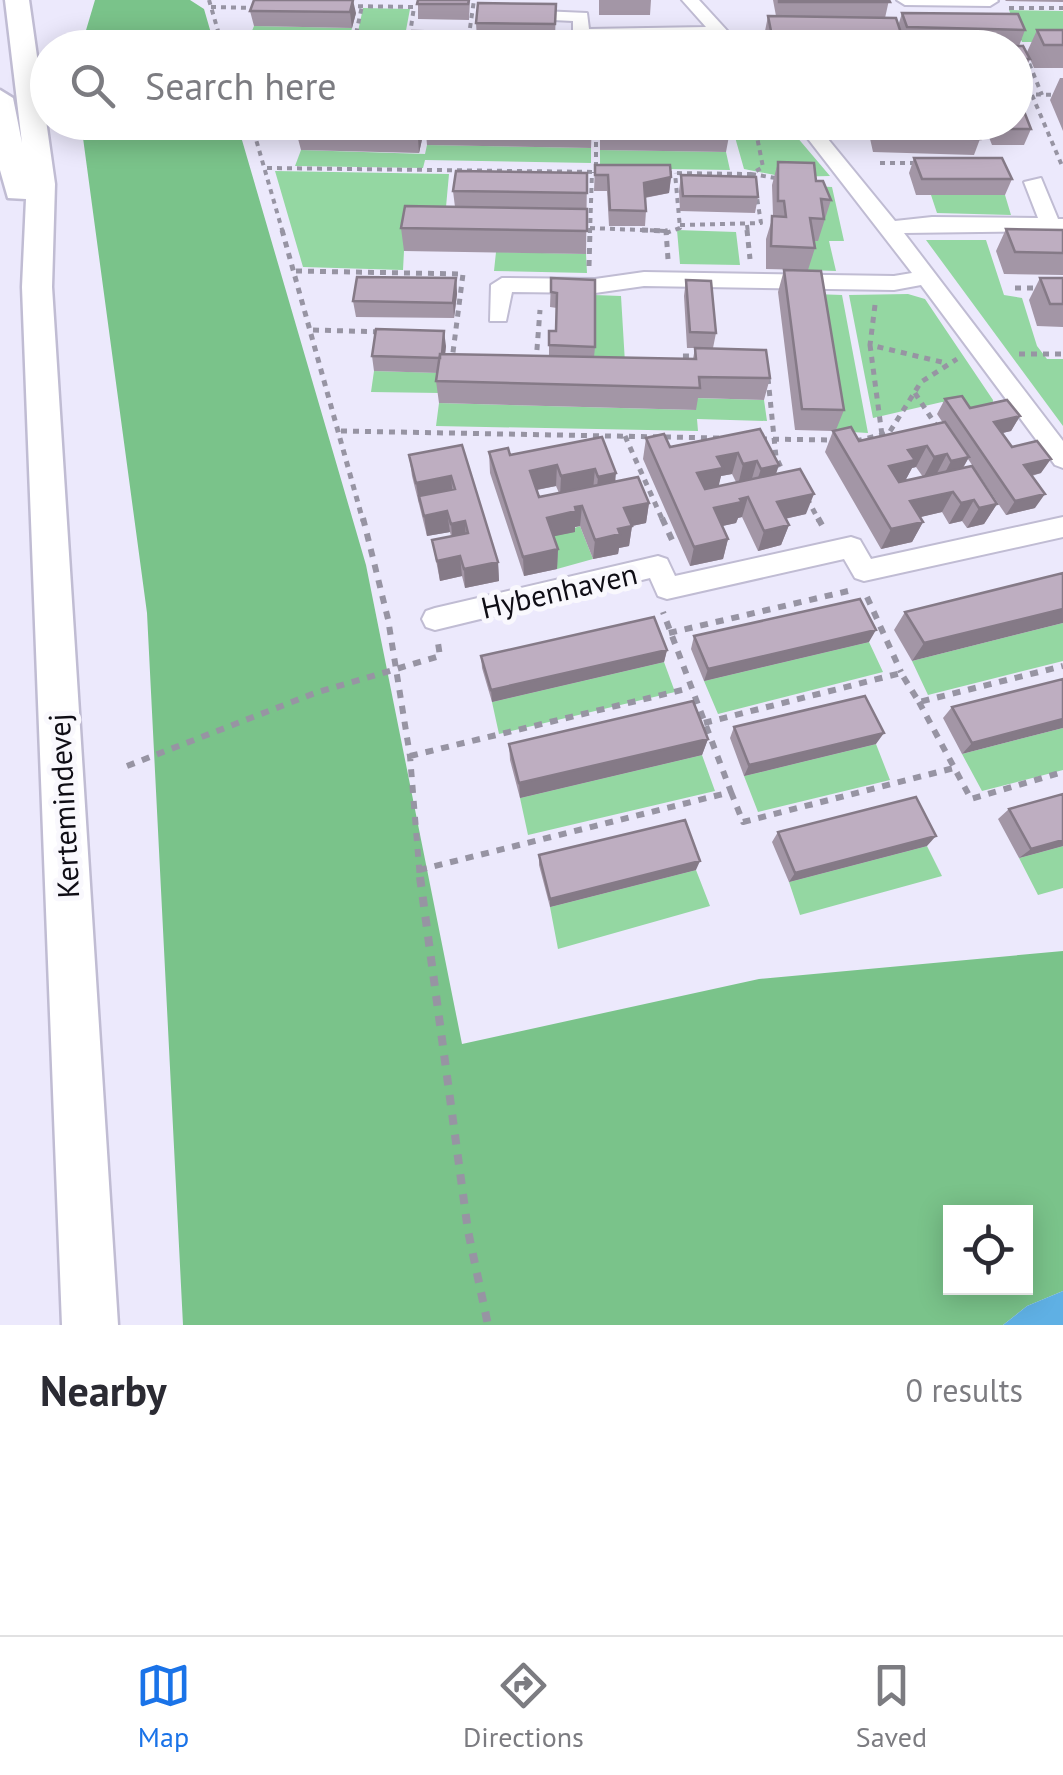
<!DOCTYPE html>
<style>
:root{--surface:#fff;--page:#f2f2f3;--text:#2b2b33;--muted:#7c7c81;--line:#e1e1e2;--accent:#1a73e8}
body{margin:0;font-family:"PT Sans",sans-serif;background:var(--page);color:var(--text)}
.controls{position:absolute;right:30px;bottom:30px;display:grid;overflow:hidden;border-radius:0px;box-shadow:0 5px 25px #0003}
.controls button{width:90px;height:90px;display:grid;place-items:center;padding:0;border:0;border-bottom:2px solid var(--line);background:var(--surface);color:var(--text);font:50px sans-serif}
.list{margin:0;padding:0;list-style:none}
h2{display:flex;justify-content:space-between;align-items:center;height:130px;margin:0;padding:0 40px;font-size:42px}
h2 small{font-size:32px;font-weight:400;color:var(--muted)}
.icon{flex:none;width:55px;height:55px;fill:none;stroke:currentColor;stroke-width:2;stroke-linecap:round;stroke-linejoin:round}
.map{position:relative;flex:none;width:1063px;height:1325px;overflow:hidden}
.search{position:absolute;background:var(--surface);box-shadow:0 5px 25px #0003;left:30px;right:30px;top:30px;height:110px;display:flex;align-items:center;gap:25px;box-sizing:border-box;padding:0 35px;border-radius:55px;color:var(--muted);font-size:38px}
.sheet{height:310px;background:var(--surface)}
nav{display:flex;justify-content:space-around;align-items:center;box-sizing:border-box;height:140px;border-top:2px solid var(--line);background:var(--surface);font-size:28px;color:var(--muted)}
nav a{display:grid;justify-items:center;gap:5px}
nav .on{color:var(--accent)}
.map>svg:first-child{display:block}
.green{fill:#94d7a2}
.forest{fill:#7ac38a;fill-rule:evenodd}
.water{fill:#5fb0e4}
.lines{fill:none;stroke-linecap:round;stroke-linejoin:round}
.street-casing{stroke:#c0bcd3;stroke-width:4}
.secondary-casing{stroke:#c0bcd3;stroke-width:5}
.path-far3{stroke:#9794a3;stroke-width:4;stroke-dasharray:5 5;stroke-linecap:butt}
.path-far2{stroke:#9794a3;stroke-width:5;stroke-dasharray:6 6;stroke-linecap:butt}
.path-far1{stroke:#9794a3;stroke-width:6;stroke-dasharray:8 8;stroke-linecap:butt}
.path{stroke:#9794a3;stroke-width:8;stroke-dasharray:10 10;stroke-linecap:butt}
.street{fill:#fff;fill-rule:evenodd}
.secondary{fill:#fff;fill-rule:evenodd}
.wall{fill:#a396a6;fill-rule:evenodd}
.shaded-wall{fill:#857a87}
.building{fill:#beaec1;stroke:#857a87;stroke-width:2.5}
.labels{text-anchor:middle;dominant-baseline:central;stroke-width:10;stroke-linejoin:round;paint-order:stroke}
.street-label{font-size:30px;fill:#0f0d15;stroke:#f9f8fd}
</style>
<div class="map">
<svg width="1063" height="1325" viewBox="0 0 1063 1325">
<rect width="100%" height="100%" fill="#ece9fc"/>
<path class="green" d="M363,8L410,9L404,41H356Z
M1009,10L1063,11V42H1022Z
M254,26L352,28L349,40L249,38Z
M731,123H785L830,176L785,177L744,169Z
M427,145L591,148V163L425,160L423,168L295,166L301,150L425,154Z
M600,150L726,152L730,170L600,168Z
M275,171L449,174L444,229L404,251L403,270L303,267Z
M808,186L832,187L844,241H829L836,271L808,270L803,241Z
M931,195H1005L1011,215L937,213Z
M677,230L736,232L740,265L680,264Z
M926,240H986L1004,295L1022,298L1037,346L1047,359H1063V426Z
M496,252L586,254L587,273L494,271Z
M814,294L842,295L868,433L835,431Z
M908,294L925,299L993,400L992,408L978,411L942,402L873,418L849,295Z
M594,295L621,296L625,363L594,362Z
M374,371L443,373L440,393L371,392Z
M695,398L764,400L767,421L697,419L698,431L436,426L439,403L695,410Z
M580,526L593,559L557,569L546,538Z
M1063,623V661L928,695L912,661Z
M869,642L883,672L718,714L704,681Z
M664,662L675,692L499,734L492,702Z
M1063,728V770L982,791L962,754Z
M876,744L890,780L758,812L744,776Z
M702,755L715,791L528,835L520,798Z
M927,846L942,876L800,915L789,882Z
M1063,846V888L1038,895L1019,858Z
M696,870L710,906L558,949L550,907Z"/>
<path class="forest" d="M95,0H190L204,9L215,47H81Z
M81,123H237L366,565L462,1044L759,979L1063,951V1291L1027,1306L1003,1325H183L147,613ZM950,1212H1026V1288H950Z"/>
<path class="water" d="M1063,1291V1325H1003L1027,1306Z"/>
<g class="lines">
<defs>
<path id="street" d="M682,0H699L743,48H725L714,36L689,40L589,39L588,48L476,45L484,40L573,41V21L512,18V12L518,10L587,13L589,29L706,27Z
M897,0H997L998,1L990,6L905,5Z
M795,122H814L895,221L932,217L1038,218L1024,182L1041,178L1058,219H1063V231L904,233L1063,441V468L1055,465L921,285L894,290L644,286L595,293L512,292L506,321H490L491,285L502,278L595,279L644,272L894,276L912,273Z
M1063,517V537L864,581L855,578L844,559L667,599L658,596L650,578L435,630L426,627L422,619L426,611L435,608L658,556L667,559L675,576L851,537L860,540L871,559Z"/>
<path id="secondary" d="M5,0H29L55,184L52,287L118,1325H62L22,287L26,199L8,198L0,170V90L13,98L22,143Z"/>
</defs>
<use href="#street" class="street-casing"/>
<use href="#secondary" class="secondary-casing"/>
<path class="path-far3" d="M209,0L223,48
M348,6L414,7L410,34
M211,7L258,8
M1009,8H1063
M470,28L474,0
M1018,36L1042,95
M221,41L274,42
M354,43L362,6
M396,43H409L410,34H415
M1016,94L1063,95
M1032,95L1063,168
M251,122L283,233
M596,122V171
M880,163H916
M267,168L599,172
M667,173L751,174L763,167L754,122
M751,174L782,179
M680,225L761,223L756,191
M747,225L748,233
M590,228L666,231
M590,233L592,172
M666,233L680,228L675,173"/>
<path class="path-far2" d="M282,230L363,521
M642,230L666,231
M747,230L750,259
M668,259L666,231L671,230
M589,266L590,230
M296,271L463,274L452,360
M1015,288H1042
M875,305L870,345L946,363
M313,330L384,332
M870,345L882,435
M1019,354H1063
M536,362L540,310
M683,367L682,356H699
M768,378L776,457L786,478
M915,393L939,430
M341,431L719,438
M625,436L663,521
M761,439L834,440
M856,441L889,433L921,382L957,359
M807,498L819,521"/>
<path class="path-far1" d="M363,518L388,619L410,756L420,879
M662,518L672,540
M818,518L823,527
M867,597L901,672
M669,633L848,591
M919,702L971,799L1063,772
M704,723L901,673L919,702L1063,666
M410,756L690,688
M127,766L315,693L440,656L438,643
M731,792L743,822L954,768
M419,870L731,792L663,612"/>
<path class="path" d="M420,877L468,1231L488,1325"/>
<use href="#street" class="street"/>
<use href="#secondary" class="secondary"/>
</g>
<path class="wall" d="M418,0H470L469,20L418,19Z
M599,0H651L650,15H599Z
M773,0H889L885,18L898,26L902,13L1025,30L1019,46L902,43L900,36L896,48L768,47L765,31L768,16H776Z
M1005,0H1063V2L1006,1Z
M556,4L555,40L477,39L476,23Z
M250,11L356,13L352,28L254,26Z
M1037,30H1063V68H1034L1027,52Z
M915,46H1023L1030,59L1023,75H1016V48H914Z
M1060,78H1063V131L1050,100Z
M301,122H421L423,135L419,153L301,150L297,135Z
M425,122H592L591,148L427,145Z
M600,122L729,136L726,152L600,150Z
M872,122H975L980,139L974,155L873,152L869,134Z
M983,122H1016L1031,129L1024,145H992Z
M914,158L1012,179L1005,195H916L909,173Z
M778,162L816,181L831,200L818,241H814L815,248L808,270L766,269V239L773,216L772,185Z
M595,165L671,177L669,193L645,198L646,211L645,226H609L607,191H594Z
M587,173L586,254L404,251L401,228L455,207L453,191Z
M681,175L758,197L755,213L680,211L679,191Z
M1006,229L1063,230V275L1004,274L996,251Z
M784,270L844,410L836,430L859,441L943,423L937,414L945,399L970,408L1020,416L1011,431L1002,433L1012,447L1041,473L1032,476L1035,508L1006,515L968,459L963,468L997,504L984,524L967,528L962,521L949,524L942,512L920,517L923,522L912,542L881,549L825,452L833,431L795,430L778,292ZM916,467L923,477L905,481L912,468Z
M456,278L457,294L454,318L356,317L353,301Z
M551,278L595,347L594,357L693,359L695,348L770,378L764,400L698,398L696,410L439,403L436,381L438,373L374,371L372,356L446,346L445,354L549,356V331H556L557,308L550,307Z
M1040,278H1063V327L1037,326L1029,300Z
M686,280L716,333L713,348H687L684,296Z
M760,429L776,474L806,514L785,519L789,525L781,545L758,551L742,517L738,518L736,523L722,526L728,539L723,559L690,566L643,459L646,438L670,447ZM732,474L736,482L718,486L721,476Z
M602,437L616,482L649,503L646,523L632,526L629,546L619,548L618,554L593,559L580,526L575,527V532L553,536L558,549L557,569L524,576L490,473L489,452L510,455ZM556,486L559,493L539,497L537,490Z
M462,445L498,562L499,581L465,588L462,576L440,581L432,540L451,536L450,532L427,536L412,476L409,455Z
M1063,573L912,661L894,630L905,612Z
M694,636L869,642L704,681L691,649Z
M667,650L664,662L492,702L482,668L481,656Z
M1063,679L962,754L943,718L952,707Z
M734,727L876,744L744,776L730,738Z
M708,739L702,755L520,798L510,760L509,744Z
M1063,794V846L1019,858L998,819L1009,809Z
M778,832L927,846L789,882L772,842Z
M539,855L696,870L550,907L539,865Z"/>
<path class="shaded-wall" d="M353,0L356,13L352,28L350,12Z
M420,122L423,135L419,153L418,138Z
M671,177L669,193L642,198L644,183Z
M456,278L457,294L454,318L453,303Z
M444,331L446,346L443,373L441,358Z
M1020,416L1011,431L986,437L994,422Z
M927,446L916,467L912,468L905,481L879,487L889,466L908,450Z
M738,453L732,474L721,476L718,489L693,494L697,473L717,457Z
M947,454L936,475L923,478L934,457Z
M969,457L957,478L940,482L951,461Z
M1051,459L1041,473L1015,479L1024,465Z
M757,461L751,482L738,485L743,464Z
M557,465L556,486L530,491V471Z
M779,465L772,486L754,489L761,469Z
M595,469L593,490L560,497L561,476Z
M616,473L614,494L596,498L598,477Z
M451,476L453,497L419,496V503L416,483Z
M953,492L942,512L900,522L910,501Z
M814,494L806,514L770,522L777,502Z
M1045,494L1035,508L1006,515L1015,501Z
M748,497L742,517L738,518L736,523L709,529L714,508Z
M974,500L962,521L949,524L961,503Z
M649,503L646,523L622,528L624,508Z
M997,504L984,524L967,528L979,508Z
M582,506L580,526L575,527V532L546,538L547,518Z
M447,511L450,532L427,536L424,516Z
M465,521L466,541L453,544L451,524Z
M923,522L912,542L881,549L891,529Z
M789,525L781,545L758,551L764,531Z
M632,526L629,546L619,548L618,554L593,559L595,540L618,529Z
M728,539L723,559L690,566L694,547Z
M558,549L557,569L524,576L523,557Z
M460,556L462,576L440,581L437,561Z
M498,562L499,581L465,588L464,569Z
M1063,609V623L912,661L924,643Z
M876,630L869,642L704,681L708,669Z
M667,650L664,662L492,702L491,690Z
M1063,719V728L962,754L972,743Z
M884,733L876,744L744,776L749,765Z
M708,739L702,755L520,798L519,783Z
M936,836L927,846L789,882L795,873Z
M1063,840V846L1019,858L1031,849Z
M700,861L696,870L550,907V899Z"/>
<path class="building" d="M254,0H353L350,12L250,11Z
M418,0H469L468,4H417Z
M779,0H889L890,2H779Z
M478,3L556,4L555,24L476,23Z
M902,13L1018,14L1025,30L907,27Z
M768,16L896,18L901,33L771,31Z
M1037,30H1063V45H1044Z
M412,31L463,32L462,48L409,47Z
M271,39L400,41L399,48H267Z
M601,41L716,43L717,48H601Z
M915,46H1023L1030,59H1016V48H915Z
M1016,91L1031,129H998L996,122H1016Z
M301,122H420L418,138L297,135Z
M453,122H592V125Z
M601,122H727L729,136L601,134Z
M875,122H975L980,139L878,137Z
M914,158H1002L1012,179H922Z
M778,162L814,163L816,181H823L831,200L821,199L824,219L810,218L815,248L771,246L772,216L786,217L784,201H778Z
M595,165H670L671,177L644,183L646,211L610,210L608,175H595Z
M456,171L587,173V193L453,191Z
M681,175L756,177L758,197L683,196Z
M405,206L587,209V231L401,228Z
M1006,229L1063,230V253L1015,252Z
M784,270L821,271L844,410L802,409Z
M357,277L456,278L453,303L353,301Z
M551,278L595,280V347L549,345V331H556L557,293L551,292Z
M1040,278H1063V304H1050Z
M686,280L711,281L716,333L690,332Z
M376,329L444,331L442,354H440V358L372,356Z
M695,348L766,350L770,378L699,377L700,388L436,381L440,354L696,359Z
M962,396L970,408L1007,400L1020,416L994,422L1012,447L1037,441L1051,459L1024,465L1045,494L1015,501L945,399Z
M945,422L969,457L951,461L947,454L934,457L927,446L908,450L915,460L889,466L899,482L972,466L997,504L979,508L974,500L961,503L953,492L910,501L923,522L891,529L833,431L851,427L859,441Z
M760,429L779,465L761,469L757,461L743,464L738,453L717,457L723,468L697,473L705,489L800,469L814,494L777,502L789,525L764,531L748,497L740,499L742,502L714,508L728,539L694,547L646,438L664,434L670,447Z
M602,437L616,473L598,477L595,469L561,476L557,465L530,471L539,497L638,477L649,503L624,508L632,526L618,529L620,534L595,540L582,506L575,507L576,511L547,518L558,549L523,557L489,452L508,448L510,455Z
M462,445L498,562L464,569L460,556L437,561L432,540L468,533L465,521L451,524L447,511L424,516L419,496L455,489L451,476L416,483L409,455Z
M1063,573V609L924,643L905,612Z
M860,599L876,630L708,669L694,636Z
M654,617L667,650L491,690L481,656Z
M1063,679V719L972,743L952,707Z
M865,696L884,733L749,765L734,727Z
M693,701L708,739L519,783L509,744Z
M1063,794V840L1031,849L1009,809Z
M916,797L936,836L795,873L778,832Z
M685,820L700,861L550,899L539,855Z"/>
<g class="labels">
<g class="street-label">
<text transform="translate(559 590) rotate(-13)">Hybenhaven</text>
<text transform="translate(63 806) rotate(-93)">Kertemindevej</text>
</g>
</g>
</svg>
<div class="controls">
<button><svg class="icon" aria-label="locate" viewBox="0 0 24 24"><circle cx="12" cy="12" r="6"/><path d="M12 2v4M12 18v4M2 12h4M18 12h4"/></svg></button>
</div>
<div class="search"><svg class="icon" aria-label="search" viewBox="0 0 24 24"><circle cx="10" cy="10" r="6"/><path d="M15 15l6 6"/></svg>Search here</div>
</div>
<section class="sheet">
<h2>Nearby<small>0 results</small></h2>
<ul class="list">
</ul>
</section>
<nav>
<a class="on"><svg class="icon" aria-label="map" viewBox="0 0 24 24"><path d="M3 6l6-2 6 2 6-2v14l-6 2-6-2-6 2zM9 4v14M15 6v14"/></svg>Map</a>
<a><svg class="icon" aria-label="directions" viewBox="0 0 24 24"><path d="M12 3l9 9-9 9-9-9zM9 14v-3h6M13 9l2 2-2 2"/></svg>Directions</a>
<a><svg class="icon" aria-label="saved" viewBox="0 0 24 24"><path d="M7 4h10v16l-5-4-5 4z"/></svg>Saved</a>
</nav>
